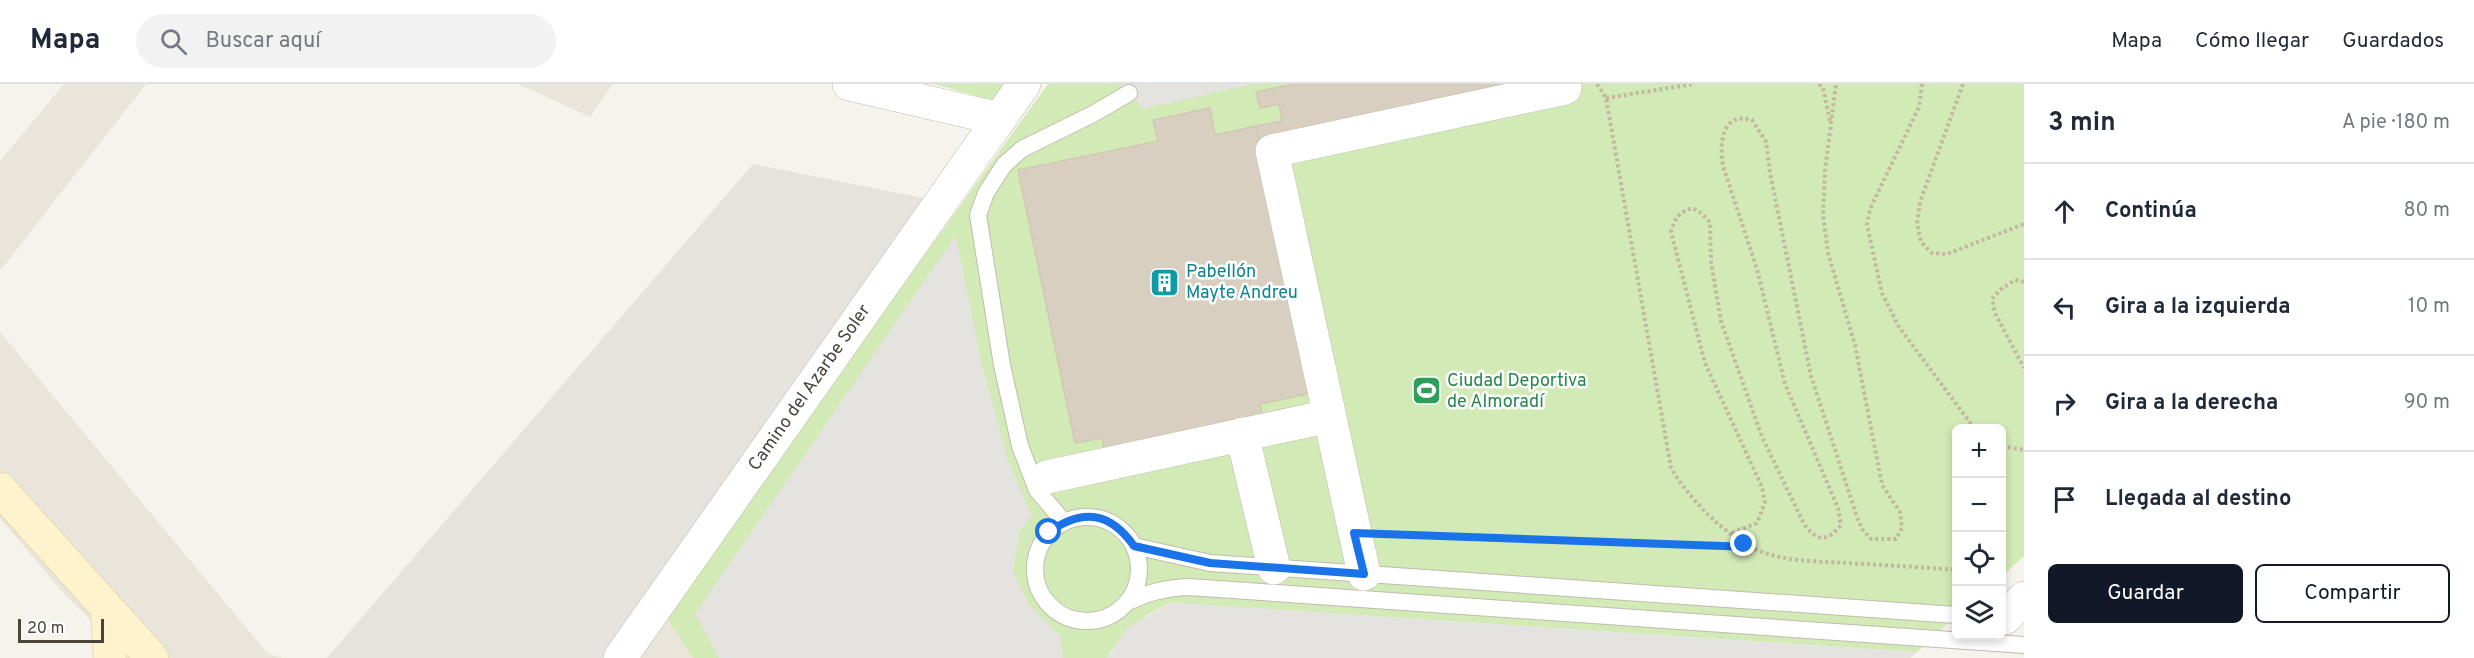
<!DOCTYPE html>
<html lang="es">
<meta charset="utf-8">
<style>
:root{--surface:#fff;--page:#f2f2f3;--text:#1f2937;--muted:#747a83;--line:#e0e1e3;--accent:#111827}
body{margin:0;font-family:Overpass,sans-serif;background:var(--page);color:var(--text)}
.controls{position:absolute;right:18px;bottom:18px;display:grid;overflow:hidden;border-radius:9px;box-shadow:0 3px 9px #0003}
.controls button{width:54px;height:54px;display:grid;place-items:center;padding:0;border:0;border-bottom:2px solid var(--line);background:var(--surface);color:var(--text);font:30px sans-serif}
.scale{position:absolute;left:18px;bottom:15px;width:86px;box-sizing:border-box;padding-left:6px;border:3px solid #4b4439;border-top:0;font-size:16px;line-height:21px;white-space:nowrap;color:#4b4439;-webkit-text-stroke:4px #fff;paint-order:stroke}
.stop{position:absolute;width:18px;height:18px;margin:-14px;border:4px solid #1a73e8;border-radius:50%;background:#fff}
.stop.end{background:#1a73e8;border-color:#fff;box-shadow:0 2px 6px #0008}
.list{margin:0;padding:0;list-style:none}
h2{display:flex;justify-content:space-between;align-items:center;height:78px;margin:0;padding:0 24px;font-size:26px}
h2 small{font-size:20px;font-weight:400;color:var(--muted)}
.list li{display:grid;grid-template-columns:39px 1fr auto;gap:18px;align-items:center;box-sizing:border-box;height:96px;padding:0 24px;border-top:2px solid var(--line)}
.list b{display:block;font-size:22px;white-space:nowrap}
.list em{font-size:20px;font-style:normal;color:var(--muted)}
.actions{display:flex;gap:12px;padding:18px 24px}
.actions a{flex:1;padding:14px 0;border:2px solid var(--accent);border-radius:9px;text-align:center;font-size:21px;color:var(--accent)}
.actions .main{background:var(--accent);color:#fff}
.icon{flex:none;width:33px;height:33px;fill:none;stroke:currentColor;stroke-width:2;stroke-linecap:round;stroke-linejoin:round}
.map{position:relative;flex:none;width:2024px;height:574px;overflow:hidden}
header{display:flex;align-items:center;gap:36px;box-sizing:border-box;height:84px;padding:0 30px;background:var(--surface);border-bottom:2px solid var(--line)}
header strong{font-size:28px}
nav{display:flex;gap:33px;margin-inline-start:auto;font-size:21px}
.search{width:420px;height:54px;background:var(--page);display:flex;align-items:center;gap:15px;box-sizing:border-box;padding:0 21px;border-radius:33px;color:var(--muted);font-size:22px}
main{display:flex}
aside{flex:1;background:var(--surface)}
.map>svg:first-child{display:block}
.residential{fill:#eae5da}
.industrial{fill:#e6e2dd}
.green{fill:#d2eab5}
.parking{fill:#e5e3e0}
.building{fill:#d8cfc1;stroke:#d3c7b4;stroke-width:1.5}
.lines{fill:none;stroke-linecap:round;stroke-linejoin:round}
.lane-casing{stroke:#c2bbae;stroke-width:18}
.street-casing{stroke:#c2bbae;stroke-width:34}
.secondary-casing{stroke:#d6c79b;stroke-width:34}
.path{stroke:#c4b79f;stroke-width:4;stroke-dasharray:3 3;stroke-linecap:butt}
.lane{stroke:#fff;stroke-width:16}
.street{stroke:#fff;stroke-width:33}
.secondary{stroke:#fff3cd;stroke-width:33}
.route{stroke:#1a73e8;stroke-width:8}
.labels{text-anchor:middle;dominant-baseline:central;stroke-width:5;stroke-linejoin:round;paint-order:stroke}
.culture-label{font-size:18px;fill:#0d838f;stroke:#fff;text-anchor:start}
.leisure-label{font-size:18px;fill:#27864d;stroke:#fff;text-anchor:start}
.street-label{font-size:18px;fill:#4b4439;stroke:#fff}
</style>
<header>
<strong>Mapa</strong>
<div class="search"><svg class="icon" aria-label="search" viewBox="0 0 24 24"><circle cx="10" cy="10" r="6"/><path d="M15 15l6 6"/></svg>Buscar aquí</div>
<nav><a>Mapa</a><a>Cómo llegar</a><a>Guardados</a></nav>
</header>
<main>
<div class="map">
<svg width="2024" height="574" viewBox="0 0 2024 574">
<rect width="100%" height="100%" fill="#f6f3ec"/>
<path class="residential" d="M64,0H146L0,187V77Z
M518,0H613L590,33Z
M0,248L268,570L282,574H129L63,509L0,434Z
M653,512L695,574H609Z"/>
<path class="industrial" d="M753,80L928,115L608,574H327Z"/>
<path class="green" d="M934,0H1004L992,16Z
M1048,0H2024V472L2002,492V344H1956V532L1917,568L1170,519L1147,531L1110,568L1108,574H693L665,531Z"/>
<path class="parking" d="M1121,0H1252L1143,25Z
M956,151L980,273L1008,378L1032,432L1020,446L1013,487L1029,521L1061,552L1063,574H719L695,530Z
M1170,519L1196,520L1917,568L1910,574H1108L1127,544Z"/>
<path class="building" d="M1294,0H1538L1259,57L1256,42L1282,37L1279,20L1260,24L1256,8Z
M1210,24L1215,51L1256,42L1312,309L1260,320L1265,341L1106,374L1102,354L1075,359L1018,86L1158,57L1153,36Z"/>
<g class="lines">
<defs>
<path id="lane" d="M1035 485a52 52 0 1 1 104 0a52 52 0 1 1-104 0Z
M1064,438L1037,406L1020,362L1002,281L978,131L986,109L1004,81L1022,65L1093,30L1129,9
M1134,462L1210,479L1956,531
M1128,518C1149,508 1166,504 1189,503L2024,561"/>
<path id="street" d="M849,0L1000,35
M1242,350L1274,484
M1047,393L1329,332
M1364,490L1272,67L1565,4
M2005,534L2024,514
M620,574L1024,0"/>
<path id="secondary" d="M0,405L152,574
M107,524L110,574"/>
</defs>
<use href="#lane" class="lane-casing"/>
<use href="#street" class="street-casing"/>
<use href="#secondary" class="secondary-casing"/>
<path class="path" d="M1597,0L1606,14L1671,384C1689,415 1727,454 1760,467C1787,478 1818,477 1846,479C1883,481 1920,483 1956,486
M1819,0L1823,4L1830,37
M1922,0L1919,23L1870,125L1867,141L1882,209L1899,243L1974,344
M1963,0L1920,118L1917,140L1921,158L1932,169L1947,170L2024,140
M1606,14L1694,0
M2024,198L2015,196L2000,206L1992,215L1995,229L2024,284
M2002,362L2024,366
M1732,449L1757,439L1765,418L1762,403L1705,279L1671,148C1675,134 1678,129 1692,124L1701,129L1710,138L1711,178L1721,237L1762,353L1804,440C1817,458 1827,458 1841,441L1838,424L1785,300L1757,185L1723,82C1719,60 1722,27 1752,36L1766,58L1770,89L1811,292L1857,433L1862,445L1871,455H1896L1902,444L1900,428L1882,401L1855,261L1828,169L1823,131L1825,87L1836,0
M1385,450L1746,462"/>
<use href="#lane" class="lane"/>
<use href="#street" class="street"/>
<use href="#secondary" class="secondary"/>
</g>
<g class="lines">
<path class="route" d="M1049,448C1083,424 1110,428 1134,462L1210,479L1364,490L1354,449L1750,463L1744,460"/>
</g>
<defs>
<symbol id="building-square" viewBox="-11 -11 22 22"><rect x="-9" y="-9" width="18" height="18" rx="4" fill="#0f9aa8" stroke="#fff"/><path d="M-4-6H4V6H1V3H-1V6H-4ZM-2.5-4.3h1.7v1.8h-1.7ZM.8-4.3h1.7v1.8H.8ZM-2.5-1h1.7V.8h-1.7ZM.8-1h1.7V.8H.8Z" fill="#fff"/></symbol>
<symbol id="stadium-square" viewBox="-11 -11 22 22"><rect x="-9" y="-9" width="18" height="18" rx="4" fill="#2e9e5b" stroke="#fff"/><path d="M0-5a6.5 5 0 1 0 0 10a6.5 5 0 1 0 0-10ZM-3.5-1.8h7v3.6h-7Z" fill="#fff"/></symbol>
</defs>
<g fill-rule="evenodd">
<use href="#building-square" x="1148" y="182" width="33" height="33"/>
<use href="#stadium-square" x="1410" y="290" width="33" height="33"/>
</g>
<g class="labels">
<g class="culture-label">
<text x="1186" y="188">Pabellón<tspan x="1186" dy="21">Mayte Andreu</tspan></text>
</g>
<g class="leisure-label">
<text x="1447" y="297">Ciudad Deportiva<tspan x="1447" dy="21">de Almoradí</tspan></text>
</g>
<g class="street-label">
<text transform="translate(810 304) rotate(-55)">Camino del Azarbe Soler</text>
</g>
</g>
</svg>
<div class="controls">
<button>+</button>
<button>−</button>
<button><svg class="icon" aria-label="locate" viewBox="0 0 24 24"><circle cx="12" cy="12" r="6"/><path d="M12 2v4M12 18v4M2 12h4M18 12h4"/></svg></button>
<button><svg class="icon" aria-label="layers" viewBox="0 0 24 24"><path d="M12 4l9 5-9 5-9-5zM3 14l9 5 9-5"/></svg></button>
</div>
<div class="scale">20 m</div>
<div class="stop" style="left:1049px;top:448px"></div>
<div class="stop end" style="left:1744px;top:460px"></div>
</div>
<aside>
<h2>3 min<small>A pie · 180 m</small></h2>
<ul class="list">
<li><svg class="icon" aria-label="ahead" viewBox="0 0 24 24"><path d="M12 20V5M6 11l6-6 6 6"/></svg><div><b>Continúa</b></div><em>80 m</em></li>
<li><svg class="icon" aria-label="left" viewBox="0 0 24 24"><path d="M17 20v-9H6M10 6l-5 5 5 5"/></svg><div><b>Gira a la izquierda</b></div><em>10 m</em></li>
<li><svg class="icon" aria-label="right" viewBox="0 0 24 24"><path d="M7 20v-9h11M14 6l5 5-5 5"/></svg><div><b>Gira a la derecha</b></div><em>90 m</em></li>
<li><svg class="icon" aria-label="arrive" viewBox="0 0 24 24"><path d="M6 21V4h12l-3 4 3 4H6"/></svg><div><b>Llegada al destino</b></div></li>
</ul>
<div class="actions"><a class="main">Guardar</a><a>Compartir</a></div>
</aside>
</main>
